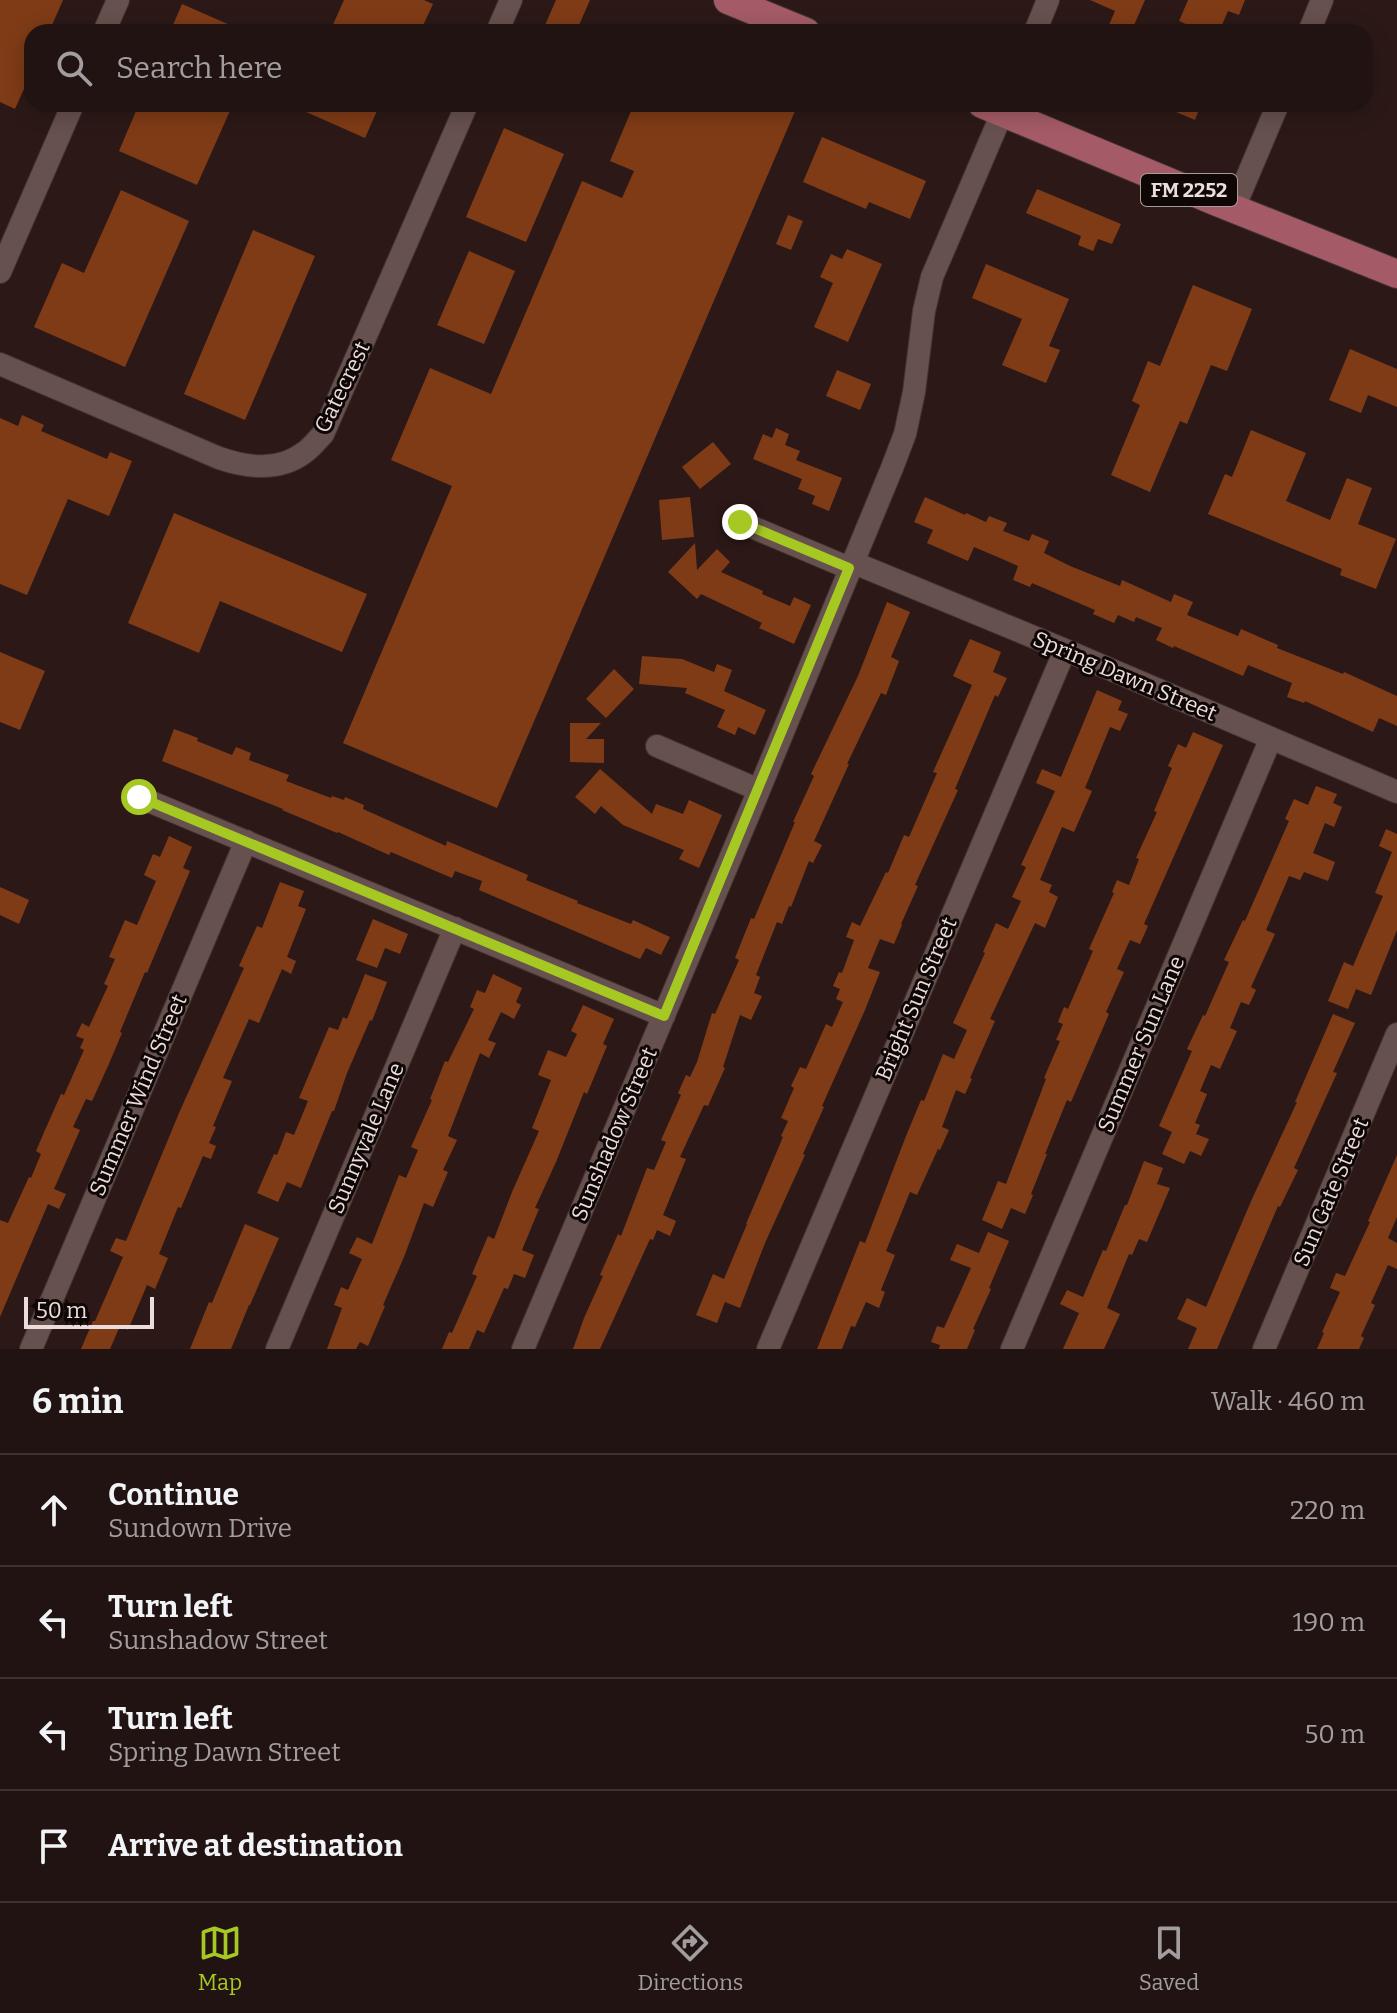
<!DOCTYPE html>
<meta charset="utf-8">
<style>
:root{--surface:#211311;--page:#2d201f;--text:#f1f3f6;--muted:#a29e9f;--line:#3e3231;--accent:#a5c823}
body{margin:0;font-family:Bitter,serif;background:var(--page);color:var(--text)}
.scale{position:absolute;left:24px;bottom:20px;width:130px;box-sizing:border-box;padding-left:8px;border:4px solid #ebdddb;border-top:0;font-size:22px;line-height:28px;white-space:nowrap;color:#ebdddb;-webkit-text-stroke:6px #0e0706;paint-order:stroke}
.stop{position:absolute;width:24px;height:24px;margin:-18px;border:6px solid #a5c823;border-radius:50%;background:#fff}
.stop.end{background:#a5c823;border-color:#fff;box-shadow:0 2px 8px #0008}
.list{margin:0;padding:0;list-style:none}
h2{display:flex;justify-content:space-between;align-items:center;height:104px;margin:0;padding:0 32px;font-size:34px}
h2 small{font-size:26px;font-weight:400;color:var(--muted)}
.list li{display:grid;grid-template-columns:52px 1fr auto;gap:24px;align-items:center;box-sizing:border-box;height:112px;padding:0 32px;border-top:2px solid var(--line)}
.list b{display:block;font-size:30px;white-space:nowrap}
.list p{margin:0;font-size:26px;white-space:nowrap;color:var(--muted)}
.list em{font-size:26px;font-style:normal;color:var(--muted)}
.icon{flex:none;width:44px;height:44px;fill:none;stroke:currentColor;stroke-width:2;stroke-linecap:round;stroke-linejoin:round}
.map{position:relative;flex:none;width:1397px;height:1349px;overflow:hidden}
.search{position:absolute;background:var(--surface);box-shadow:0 4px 20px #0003;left:24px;right:24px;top:24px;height:88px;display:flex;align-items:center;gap:20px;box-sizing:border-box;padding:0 28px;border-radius:24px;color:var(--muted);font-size:30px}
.sheet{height:552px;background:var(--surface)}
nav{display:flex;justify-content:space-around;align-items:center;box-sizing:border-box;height:112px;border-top:2px solid var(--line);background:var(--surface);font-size:22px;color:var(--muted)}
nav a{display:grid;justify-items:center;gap:4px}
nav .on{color:var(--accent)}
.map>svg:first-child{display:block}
.building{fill:#7f3b16}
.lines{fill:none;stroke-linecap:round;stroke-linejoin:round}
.minor-casing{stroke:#433433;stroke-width:24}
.major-casing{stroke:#433433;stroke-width:30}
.minor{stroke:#67514e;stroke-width:22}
.major{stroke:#a45b67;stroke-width:28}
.route{stroke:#a5c823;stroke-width:10}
.labels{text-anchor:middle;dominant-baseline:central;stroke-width:6;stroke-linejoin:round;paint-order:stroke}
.shield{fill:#0e0706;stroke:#a99d9b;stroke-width:2}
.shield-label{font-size:20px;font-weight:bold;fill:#ebdddb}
.street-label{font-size:22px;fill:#ebdddb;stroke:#0e0706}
</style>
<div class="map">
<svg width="1397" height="1349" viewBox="0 0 1397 1349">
<rect width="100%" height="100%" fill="#2c1917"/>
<path class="building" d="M0,0H63L49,32H32V71L15,109L0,102Z
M344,0H424L433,4L420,32H339L331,29Z
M556,0H590L576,32H542Z
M1090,0H1145L1131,32H1106L1115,11Z
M1188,0H1245L1239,15L1228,11L1219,32H1204L1179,21Z
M182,4L246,32H170Z
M139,104H233L197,185L119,151Z
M288,104H380L365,138Z
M634,104H798L497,808L343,743L452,486L391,460L430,368L491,394L582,181L622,198L634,171L610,161Z
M1157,104H1201L1195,120Z
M504,128L564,154L526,242L466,217Z
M822,137L926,181L910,219L869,202L866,209L803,182Z
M1037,189L1121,224L1112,244L1098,239L1093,251L1078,245L1081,236L1026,213Z
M121,190L189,221L125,367L34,327L62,263L84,273Z
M788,215L803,221L791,250L776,244Z
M253,230L315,256L245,420L184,394Z
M847,249L882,264L848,342L814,327L833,283L820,277L831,254L842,259Z
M469,251L515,271L484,344L437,325Z
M986,264L1069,299L1049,346L1060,350L1046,383L1002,365L1022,319L972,298Z
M1193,285L1252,309L1227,371L1211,365L1187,424L1180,421L1150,492L1111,475L1140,405L1132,401L1148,361L1160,366Z
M1350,349L1397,369V407L1368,395L1361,413L1329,400Z
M837,370L871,384L860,410L826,396Z
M22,415L44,425L41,431L107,459L110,452L132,461L109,516L68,499L27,595L0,584V418L18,426Z
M776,428L789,434L785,445L800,451L796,460L842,478L829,511L812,504L815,496L798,489L802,479L753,459L763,434L772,438Z
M1251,430L1306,453L1286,501L1330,520L1347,478L1372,488L1358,524L1396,539L1376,589L1340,575L1342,569L1208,514L1225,474L1232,477Z
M713,442L731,464L700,489L682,467Z
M690,497L694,537L662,540L659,500Z
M925,497L965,515L966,513L986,522L989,516L1007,523L1003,531L1029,541L1032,534L1049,541L1044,553L1070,566L1120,586L1122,580L1171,602L1174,594L1193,602L1187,615L1238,636L1241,629L1278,645L1277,648L1343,674L1344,672L1397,696V726L1379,718L1373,732L1305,701L1304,703L1287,697L1292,683L1248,665L1243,676L1174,646L1173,648L1156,640L1162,628L1136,617L1134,622L1118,615L1114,623L1093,614L1095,610L1032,583L1030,587L1013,580L1018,566L1000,558L974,547L968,561L927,543L933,530L914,522Z
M174,513L367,594L342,652L220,601L199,653L128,623Z
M695,543L697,570L717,549L730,562L721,572L763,591L762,594L790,606L794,597L811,605L794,644L759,628L762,623L701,594L697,599L668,572Z
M887,602L910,612L891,657L899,661L886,695L881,693L847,764H849L814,841L822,845L813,863L809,861L791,907L789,906L782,924L777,922L756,975L760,977L754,993L762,996L751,1020L740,1015L723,1067L725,1068L708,1106L704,1105L680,1157L686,1159L663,1215L676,1221L670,1236L657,1230L653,1240L650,1239L600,1349H573L584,1318L603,1276L600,1275L618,1234L621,1236L647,1168L654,1170L666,1142L661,1140L681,1095L678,1093L686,1075L690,1077L697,1062L712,1013L715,1014L739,960L735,958L751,918L754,919L795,822H793L814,776L811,774L858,676Z
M970,639L1001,652L993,672L1007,678L998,697L995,695L955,789L958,790L915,885L918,886L901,924L902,925L894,944L880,939L868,968L880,972L865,1010L822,1106L824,1107L803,1154L805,1155L765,1243L740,1308L725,1302L717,1323L696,1315L713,1274L724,1279L747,1224H746L783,1137L781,1136L788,1121L781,1118L794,1088L791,1086L800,1067L806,1069L826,1024L832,1027L843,1002L836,999L840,989L833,986L839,972L842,973L854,940L846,937L852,922L860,926L886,872L888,873L904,835L909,837L937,773L933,772L972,685L953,676Z
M0,652L45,671L20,730L0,722Z
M642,656L682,659L714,672L717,664L732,670L724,691L766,710L755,735L738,727L735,735L717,727L725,710L685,693L687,688L639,684Z
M614,669L634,689L606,718L586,699Z
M1097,690L1122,701L1118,710L1128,714L1120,731L1110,727L1085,788L1092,791L1074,832L1062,827L1040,880L1052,885L1049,892L1058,897L1045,928L1035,923L990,1019L995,1021L970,1078L972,1079L965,1094L956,1090L942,1127L949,1130L940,1150L938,1149L917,1195L910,1192L886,1251L895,1255L881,1290L885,1292L879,1308L866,1302L855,1327L851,1326L842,1349H817L860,1241L865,1243L906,1136L921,1100L924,1101L943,1054L954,1059L967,1030L953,1023L985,953L983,952L996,923L1008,929L1021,901L1012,897L1026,867L1021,865L1055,791L1036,783L1042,769L1061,777Z
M570,723H601L586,739H604V763L570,762Z
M174,729L198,738L197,741L232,755L236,747L251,753L249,760L289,775L286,781L331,798L332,796L344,800L345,797L364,805L363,809L446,846L447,841L528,875L526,880L578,901L577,903L631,924L633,920L670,937L661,955L646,948L640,959L479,890L482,881L455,871L452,878L391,852L389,855L338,832L337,833L282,810L283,809L162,761Z
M1193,732L1223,745L1144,924L1148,926L1140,944L1130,940L1117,969L1124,972L1106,1012L1109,1014L1071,1102L1067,1100L1045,1154H1047L1031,1194L1033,1195L1025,1214L1011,1208L1002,1229L982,1220L998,1181L1006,1184L1046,1079L1044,1078L1060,1041L1056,1040L1063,1024L1058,1022L1064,1007L1068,1009L1093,951L1089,949L1114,893L1112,892L1117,880L1129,885L1139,859L1136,858L1157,812L1154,811L1172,768L1168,766L1178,744L1186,748Z
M600,769L652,814L656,804L683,814L689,800L722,815L699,868L679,859L684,850L623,825L601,806L595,814L575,797Z
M1316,786L1337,794L1333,803L1342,807L1334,827L1325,823L1313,853L1335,862L1328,881L1304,872L1300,880L1289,876L1266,930L1275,934L1251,987L1256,990L1249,1005L1241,1002L1230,1028L1237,1031L1220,1069L1211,1065L1200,1091L1207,1094L1195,1123L1200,1125L1196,1134L1209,1139L1201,1156L1190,1151L1184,1164L1162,1154L1172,1132L1159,1126L1192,1051L1187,1049L1203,1015L1205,1016L1229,962L1224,960L1243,920L1245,921L1289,821L1285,819L1294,799L1308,805Z
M1386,829L1397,834V930L1371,995L1356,989L1348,1009L1328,1001L1344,962L1353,966L1383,896L1375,893L1392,852L1379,846Z
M169,836L192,847L183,868L190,871L147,973L145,972L120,1032L122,1033L108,1066L92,1101L86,1099L73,1127L80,1130L54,1189L66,1194L59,1209L48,1204L0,1317V1220L8,1223L29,1177L31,1178L41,1154L36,1151L45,1130L61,1094L64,1095L84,1050L80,1048L84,1039L76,1036L82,1023L89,1027L108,986L104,984L115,959L109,957L125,920L137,925L156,881L144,875L153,854L160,857Z
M280,882L304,891L298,906L306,909L287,957L296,961L291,974L282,969L259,1023L249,1019L223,1078L232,1081L213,1126L216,1127L209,1143L216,1146L211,1159L203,1156L181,1208L178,1207L159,1254L168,1258L155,1289L147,1285L128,1330L120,1326L110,1349H81L93,1321H95L123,1257L110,1251L116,1238L126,1241L179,1113L244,968L239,966L257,926L262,928Z
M0,887L29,900L19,924L0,915Z
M373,919L408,934L400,954L385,948L377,968L356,960Z
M365,974L387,982L372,1021L370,1020L347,1073L334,1111H332L301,1188L287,1182L278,1202L257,1193L274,1154L277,1155L286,1132L294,1135L308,1101L299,1098L329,1027L338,1030L343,1017L347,1019Z
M493,974L522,988L516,1002L521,1005L514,1019L501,1012L488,1040L496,1043L489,1058L480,1053L448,1136L457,1140L443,1170L448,1172L433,1207L424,1203L404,1257L383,1305L385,1306L368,1346L360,1342L356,1349H327L342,1308L334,1305L341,1287L348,1290L362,1259L349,1253L357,1237L372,1244L399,1175L406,1178L418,1150L411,1147L432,1100L430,1099L445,1061L448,1062L474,1009L470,1007L477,990L485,993Z
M583,1005L614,1019L603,1044L607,1046L587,1094L584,1092L556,1162L535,1208L539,1209L522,1250L534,1255L525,1278L514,1274L508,1289L504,1288L484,1333L477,1330L469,1349H442L449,1332L452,1333L477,1276L472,1274L488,1236L494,1239L512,1192L539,1131L532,1128L551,1080L538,1075L548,1050L566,1057L577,1034L571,1031Z
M1333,1014L1355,1023L1333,1072L1337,1073L1294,1168L1298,1170L1280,1207L1278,1206L1217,1349H1188L1197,1328L1177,1319L1187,1298L1206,1307L1252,1199L1297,1102H1295Z
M1397,1155V1217L1388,1238L1397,1243V1269L1388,1265L1371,1303L1375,1305L1361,1336L1364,1338L1359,1349H1317L1324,1333L1322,1332L1340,1292L1330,1288L1336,1273L1345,1276L1370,1222L1368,1221Z
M1144,1161L1163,1168L1157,1184L1170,1188L1147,1242L1139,1239L1132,1255L1129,1254L1107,1308L1120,1314L1104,1349H1063L1079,1313L1060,1304L1067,1290L1083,1297L1103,1250L1106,1251L1125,1205H1127Z
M245,1224L279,1238L250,1305H249L231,1349H190L209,1302L212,1303Z
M988,1232L1009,1241L989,1288L991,1289L973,1329L975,1330L967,1349H939L940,1345L931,1342L937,1326L944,1328L971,1268L950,1260L957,1244L979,1253Z"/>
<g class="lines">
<defs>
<path id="minor" d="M104,32L118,0
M497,32L511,0
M1035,32L1048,0
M1309,32L1322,0
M1234,208L1278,104
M0,272L73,104
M0,364L219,458C248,468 279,472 305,452C312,447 317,440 323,434L467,104
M740,522L849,568
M852,562L1065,650L1397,792
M657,746L759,790
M139,797L664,1016
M31,1349L246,841
M277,1349L455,928
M523,1349L759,790L892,468L905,434L914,392L924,311L932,277L1006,104
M768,1349L1065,650
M1012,1349L1271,738
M1264,1349L1397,1034"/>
<path id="major" d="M728,0L806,32
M982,104L1217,202L1397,274"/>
</defs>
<use href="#minor" class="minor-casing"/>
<use href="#major" class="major-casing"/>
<use href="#minor" class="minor"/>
<use href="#major" class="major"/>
</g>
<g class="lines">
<path class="route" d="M139,797L664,1016L849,568L740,522"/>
</g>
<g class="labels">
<rect class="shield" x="1141" y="174" width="96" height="32" rx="6"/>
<g class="shield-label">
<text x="1189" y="190">FM 2252</text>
</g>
<g class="street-label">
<text transform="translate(342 387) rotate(-64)">Gatecrest</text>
<text transform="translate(1125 676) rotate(23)">Spring Dawn Street</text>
<text transform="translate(916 999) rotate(-67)">Bright Sun Street</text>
<text transform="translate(1141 1044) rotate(-67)">Summer Sun Lane</text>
<text transform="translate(138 1095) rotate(-67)">Summer Wind Street</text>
<text transform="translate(614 1134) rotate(-67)">Sunshadow Street</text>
<text transform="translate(366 1138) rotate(-67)">Sunnyvale Lane</text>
<text transform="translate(1331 1192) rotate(-67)">Sun Gate Street</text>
</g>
</g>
</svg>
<div class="scale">50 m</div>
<div class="stop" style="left:139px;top:797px"></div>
<div class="stop end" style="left:740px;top:522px"></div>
<div class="search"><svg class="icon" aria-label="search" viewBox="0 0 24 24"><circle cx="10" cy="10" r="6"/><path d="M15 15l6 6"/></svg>Search here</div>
</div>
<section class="sheet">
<h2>6 min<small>Walk · 460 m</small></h2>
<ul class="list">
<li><svg class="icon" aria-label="ahead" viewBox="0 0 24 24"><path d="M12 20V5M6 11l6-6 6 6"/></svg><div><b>Continue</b><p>Sundown Drive</p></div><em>220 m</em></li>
<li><svg class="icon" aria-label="left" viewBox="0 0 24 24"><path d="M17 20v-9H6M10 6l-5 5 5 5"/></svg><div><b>Turn left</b><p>Sunshadow Street</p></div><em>190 m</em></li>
<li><svg class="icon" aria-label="left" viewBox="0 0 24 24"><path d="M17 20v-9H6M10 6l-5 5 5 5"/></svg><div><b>Turn left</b><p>Spring Dawn Street</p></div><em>50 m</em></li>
<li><svg class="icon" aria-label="arrive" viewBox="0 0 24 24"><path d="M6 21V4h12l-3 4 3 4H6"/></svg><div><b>Arrive at destination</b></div></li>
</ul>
</section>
<nav>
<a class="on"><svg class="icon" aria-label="map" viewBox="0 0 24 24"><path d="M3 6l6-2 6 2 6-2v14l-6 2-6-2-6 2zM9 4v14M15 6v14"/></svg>Map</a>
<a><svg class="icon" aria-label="directions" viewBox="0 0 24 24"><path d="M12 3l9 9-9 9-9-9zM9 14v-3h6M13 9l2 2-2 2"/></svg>Directions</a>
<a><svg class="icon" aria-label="saved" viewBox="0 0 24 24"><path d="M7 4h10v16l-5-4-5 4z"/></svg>Saved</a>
</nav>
